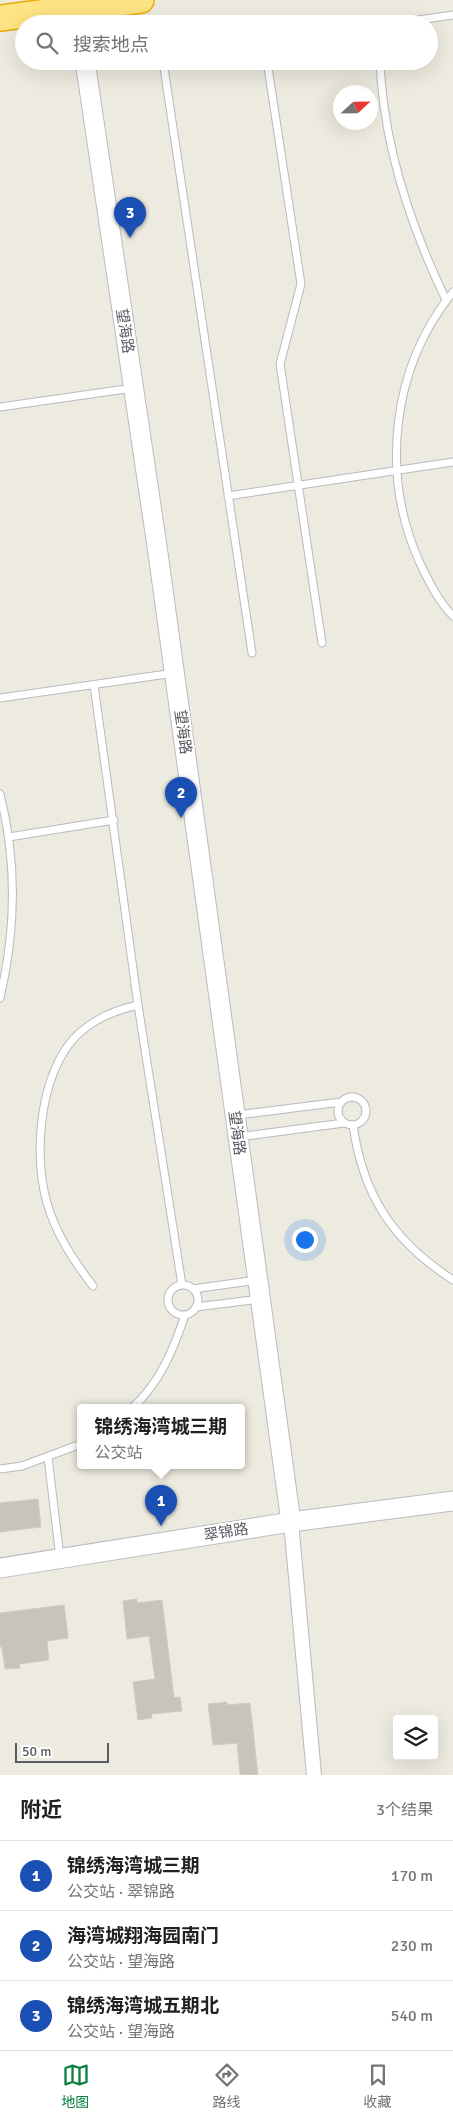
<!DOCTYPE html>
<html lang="zh">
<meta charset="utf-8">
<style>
:root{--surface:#fff;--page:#f6f6f6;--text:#202124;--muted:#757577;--line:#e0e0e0;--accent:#0b8043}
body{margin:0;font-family:Signika,"Noto Sans SC",sans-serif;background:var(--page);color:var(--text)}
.controls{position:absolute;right:15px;bottom:15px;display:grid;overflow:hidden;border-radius:5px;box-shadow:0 5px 20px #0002}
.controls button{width:45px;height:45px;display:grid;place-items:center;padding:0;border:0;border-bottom:1px solid var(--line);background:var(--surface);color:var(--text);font:25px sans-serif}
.compass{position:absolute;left:333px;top:85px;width:45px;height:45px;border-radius:50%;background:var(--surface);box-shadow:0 5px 20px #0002;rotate:68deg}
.scale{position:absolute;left:15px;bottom:12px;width:94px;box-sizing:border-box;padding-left:5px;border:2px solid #585c62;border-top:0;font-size:14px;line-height:18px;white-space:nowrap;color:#585c62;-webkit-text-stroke:4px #fff;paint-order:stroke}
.you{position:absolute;left:304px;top:1239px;width:18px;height:18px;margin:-12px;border:4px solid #fff;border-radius:50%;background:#1a73e8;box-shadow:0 0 0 8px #1a73e833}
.badge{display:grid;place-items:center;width:32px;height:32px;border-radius:50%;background:var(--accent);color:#fff;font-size:16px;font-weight:700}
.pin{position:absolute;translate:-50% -41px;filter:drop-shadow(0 1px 2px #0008)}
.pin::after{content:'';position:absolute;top:26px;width:18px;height:15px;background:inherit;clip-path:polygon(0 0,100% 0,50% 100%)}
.popup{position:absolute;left:77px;top:1404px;width:168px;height:65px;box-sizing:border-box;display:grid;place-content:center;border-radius:5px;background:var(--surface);filter:drop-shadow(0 1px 4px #0005);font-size:16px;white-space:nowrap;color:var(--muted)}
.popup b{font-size:19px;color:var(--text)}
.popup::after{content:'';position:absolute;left:50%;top:100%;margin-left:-10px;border:10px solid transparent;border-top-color:var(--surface)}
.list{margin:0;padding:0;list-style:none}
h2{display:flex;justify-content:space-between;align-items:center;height:65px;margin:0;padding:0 20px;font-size:21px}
h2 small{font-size:16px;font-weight:400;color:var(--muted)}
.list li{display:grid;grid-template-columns:32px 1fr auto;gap:15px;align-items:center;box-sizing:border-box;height:70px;padding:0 20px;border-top:1px solid var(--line)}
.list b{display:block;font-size:19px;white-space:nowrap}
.list p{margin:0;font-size:16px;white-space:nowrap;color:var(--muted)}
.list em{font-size:16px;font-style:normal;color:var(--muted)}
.icon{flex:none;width:28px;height:28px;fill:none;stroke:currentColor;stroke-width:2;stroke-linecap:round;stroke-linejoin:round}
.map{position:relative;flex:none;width:453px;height:1775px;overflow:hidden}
.search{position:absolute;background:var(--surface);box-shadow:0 5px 20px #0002;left:15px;right:15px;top:15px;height:55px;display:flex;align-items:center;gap:12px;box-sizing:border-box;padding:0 18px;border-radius:28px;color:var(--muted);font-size:19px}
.sheet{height:275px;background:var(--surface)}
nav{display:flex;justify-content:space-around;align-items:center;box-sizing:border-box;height:70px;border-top:1px solid var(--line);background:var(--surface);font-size:14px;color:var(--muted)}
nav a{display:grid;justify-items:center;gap:2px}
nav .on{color:var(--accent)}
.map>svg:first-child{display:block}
.building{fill:#c8c4bc;stroke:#d2ccbd}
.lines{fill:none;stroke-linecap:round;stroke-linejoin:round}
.lane-casing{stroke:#b7bac0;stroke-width:9}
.street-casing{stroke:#b7bac0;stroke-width:16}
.secondary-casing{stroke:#b8bcc3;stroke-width:21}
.highway-casing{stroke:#ecaa00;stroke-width:28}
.lane{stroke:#fff;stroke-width:7}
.street{stroke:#fff;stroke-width:14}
.secondary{stroke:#fff;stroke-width:19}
.highway{stroke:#ffe484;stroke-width:25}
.labels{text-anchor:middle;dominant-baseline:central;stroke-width:4;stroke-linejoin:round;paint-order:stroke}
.street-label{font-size:15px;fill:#585c62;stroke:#fff}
</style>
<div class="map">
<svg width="453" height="1775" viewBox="0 0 453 1775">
<rect width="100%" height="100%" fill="#edeadf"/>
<path class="building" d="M38,1499L41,1527L0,1532V1503Z
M137,1599V1603L162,1600L174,1698L180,1697L182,1711L151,1714L152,1718L138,1720L133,1682L155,1679L149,1636L127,1639L123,1601Z
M64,1605L68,1638L47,1641L49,1660L19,1664L20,1668L5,1669L2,1647H0V1613Z
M227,1702V1705L250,1703L258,1775H240L237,1743L213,1745L208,1704Z"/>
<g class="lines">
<defs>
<path id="lane" d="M391,24L453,15
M163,61L252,653
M267,61L301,284L280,364L322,643
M380,61C383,145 410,225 446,300
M453,292C392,367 380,473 419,561C428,580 438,601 453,616
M0,407L133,388
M228,496L453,462
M94,685L138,1005L182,1285
M0,698L174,673
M0,794C17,861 16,930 0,998
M9,837L114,820
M338 1111a14 14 0 1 1 28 0a14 14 0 1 1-28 0Z
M237,1115L341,1102
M353,1125C363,1196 393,1241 453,1280
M238,1137L344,1123
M168 1300a15 15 0 1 1 30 0a15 15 0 1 1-30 0Z
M93,1286C73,1260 56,1234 47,1203C34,1156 39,1088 67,1047C84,1023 111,1011 138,1005
M193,1289L257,1280
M196,1307L260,1299
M133,1407C160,1383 174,1348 185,1315
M48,1457L60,1558
M0,1469L22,1466L81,1444"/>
<path id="street" d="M291,1522L314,1775"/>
<path id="secondary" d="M85,61L157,546L291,1522
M0,1568L291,1522L453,1501"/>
<path id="highway" d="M0,18L141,0"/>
</defs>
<use href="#lane" class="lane-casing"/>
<use href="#street" class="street-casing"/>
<use href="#secondary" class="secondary-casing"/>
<use href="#highway" class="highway-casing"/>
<use href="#lane" class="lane"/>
<use href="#street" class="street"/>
<use href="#secondary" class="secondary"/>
<use href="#highway" class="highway"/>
</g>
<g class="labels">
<g class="street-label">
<text transform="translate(125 331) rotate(81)">望海路</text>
<text transform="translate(183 732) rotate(82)">望海路</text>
<text transform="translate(237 1133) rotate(82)">望海路</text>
<text transform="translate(226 1532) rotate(-9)">翠锦路</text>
</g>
</g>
</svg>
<div class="controls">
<button><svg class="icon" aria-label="layers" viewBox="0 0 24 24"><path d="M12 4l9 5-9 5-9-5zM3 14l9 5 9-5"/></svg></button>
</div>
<svg class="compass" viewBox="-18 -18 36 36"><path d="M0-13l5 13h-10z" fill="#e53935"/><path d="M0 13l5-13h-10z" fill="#757577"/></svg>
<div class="scale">50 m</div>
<div class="you"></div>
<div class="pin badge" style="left:161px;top:1526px;background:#1a4fb4">1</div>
<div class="popup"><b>锦绣海湾城三期</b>公交站</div>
<div class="pin badge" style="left:181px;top:818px;background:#1a4fb4">2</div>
<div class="pin badge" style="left:130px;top:238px;background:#1a4fb4">3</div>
<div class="search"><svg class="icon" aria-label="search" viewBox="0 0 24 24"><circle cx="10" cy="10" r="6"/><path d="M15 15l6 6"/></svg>搜索地点</div>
</div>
<section class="sheet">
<h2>附近<small>3个结果</small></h2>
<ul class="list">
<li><span class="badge" style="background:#1a4fb4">1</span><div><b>锦绣海湾城三期</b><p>公交站 · 翠锦路</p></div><em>170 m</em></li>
<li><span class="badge" style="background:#1a4fb4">2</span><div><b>海湾城翔海园南门</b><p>公交站 · 望海路</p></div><em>230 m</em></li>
<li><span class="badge" style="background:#1a4fb4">3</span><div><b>锦绣海湾城五期北</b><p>公交站 · 望海路</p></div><em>540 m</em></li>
</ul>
</section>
<nav>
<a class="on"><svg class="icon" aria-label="map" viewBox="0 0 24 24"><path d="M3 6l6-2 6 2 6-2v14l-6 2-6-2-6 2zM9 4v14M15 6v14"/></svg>地图</a>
<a><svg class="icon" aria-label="directions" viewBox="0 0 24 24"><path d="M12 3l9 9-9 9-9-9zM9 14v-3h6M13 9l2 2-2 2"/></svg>路线</a>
<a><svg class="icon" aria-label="saved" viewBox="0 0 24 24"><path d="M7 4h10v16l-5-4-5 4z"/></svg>收藏</a>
</nav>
